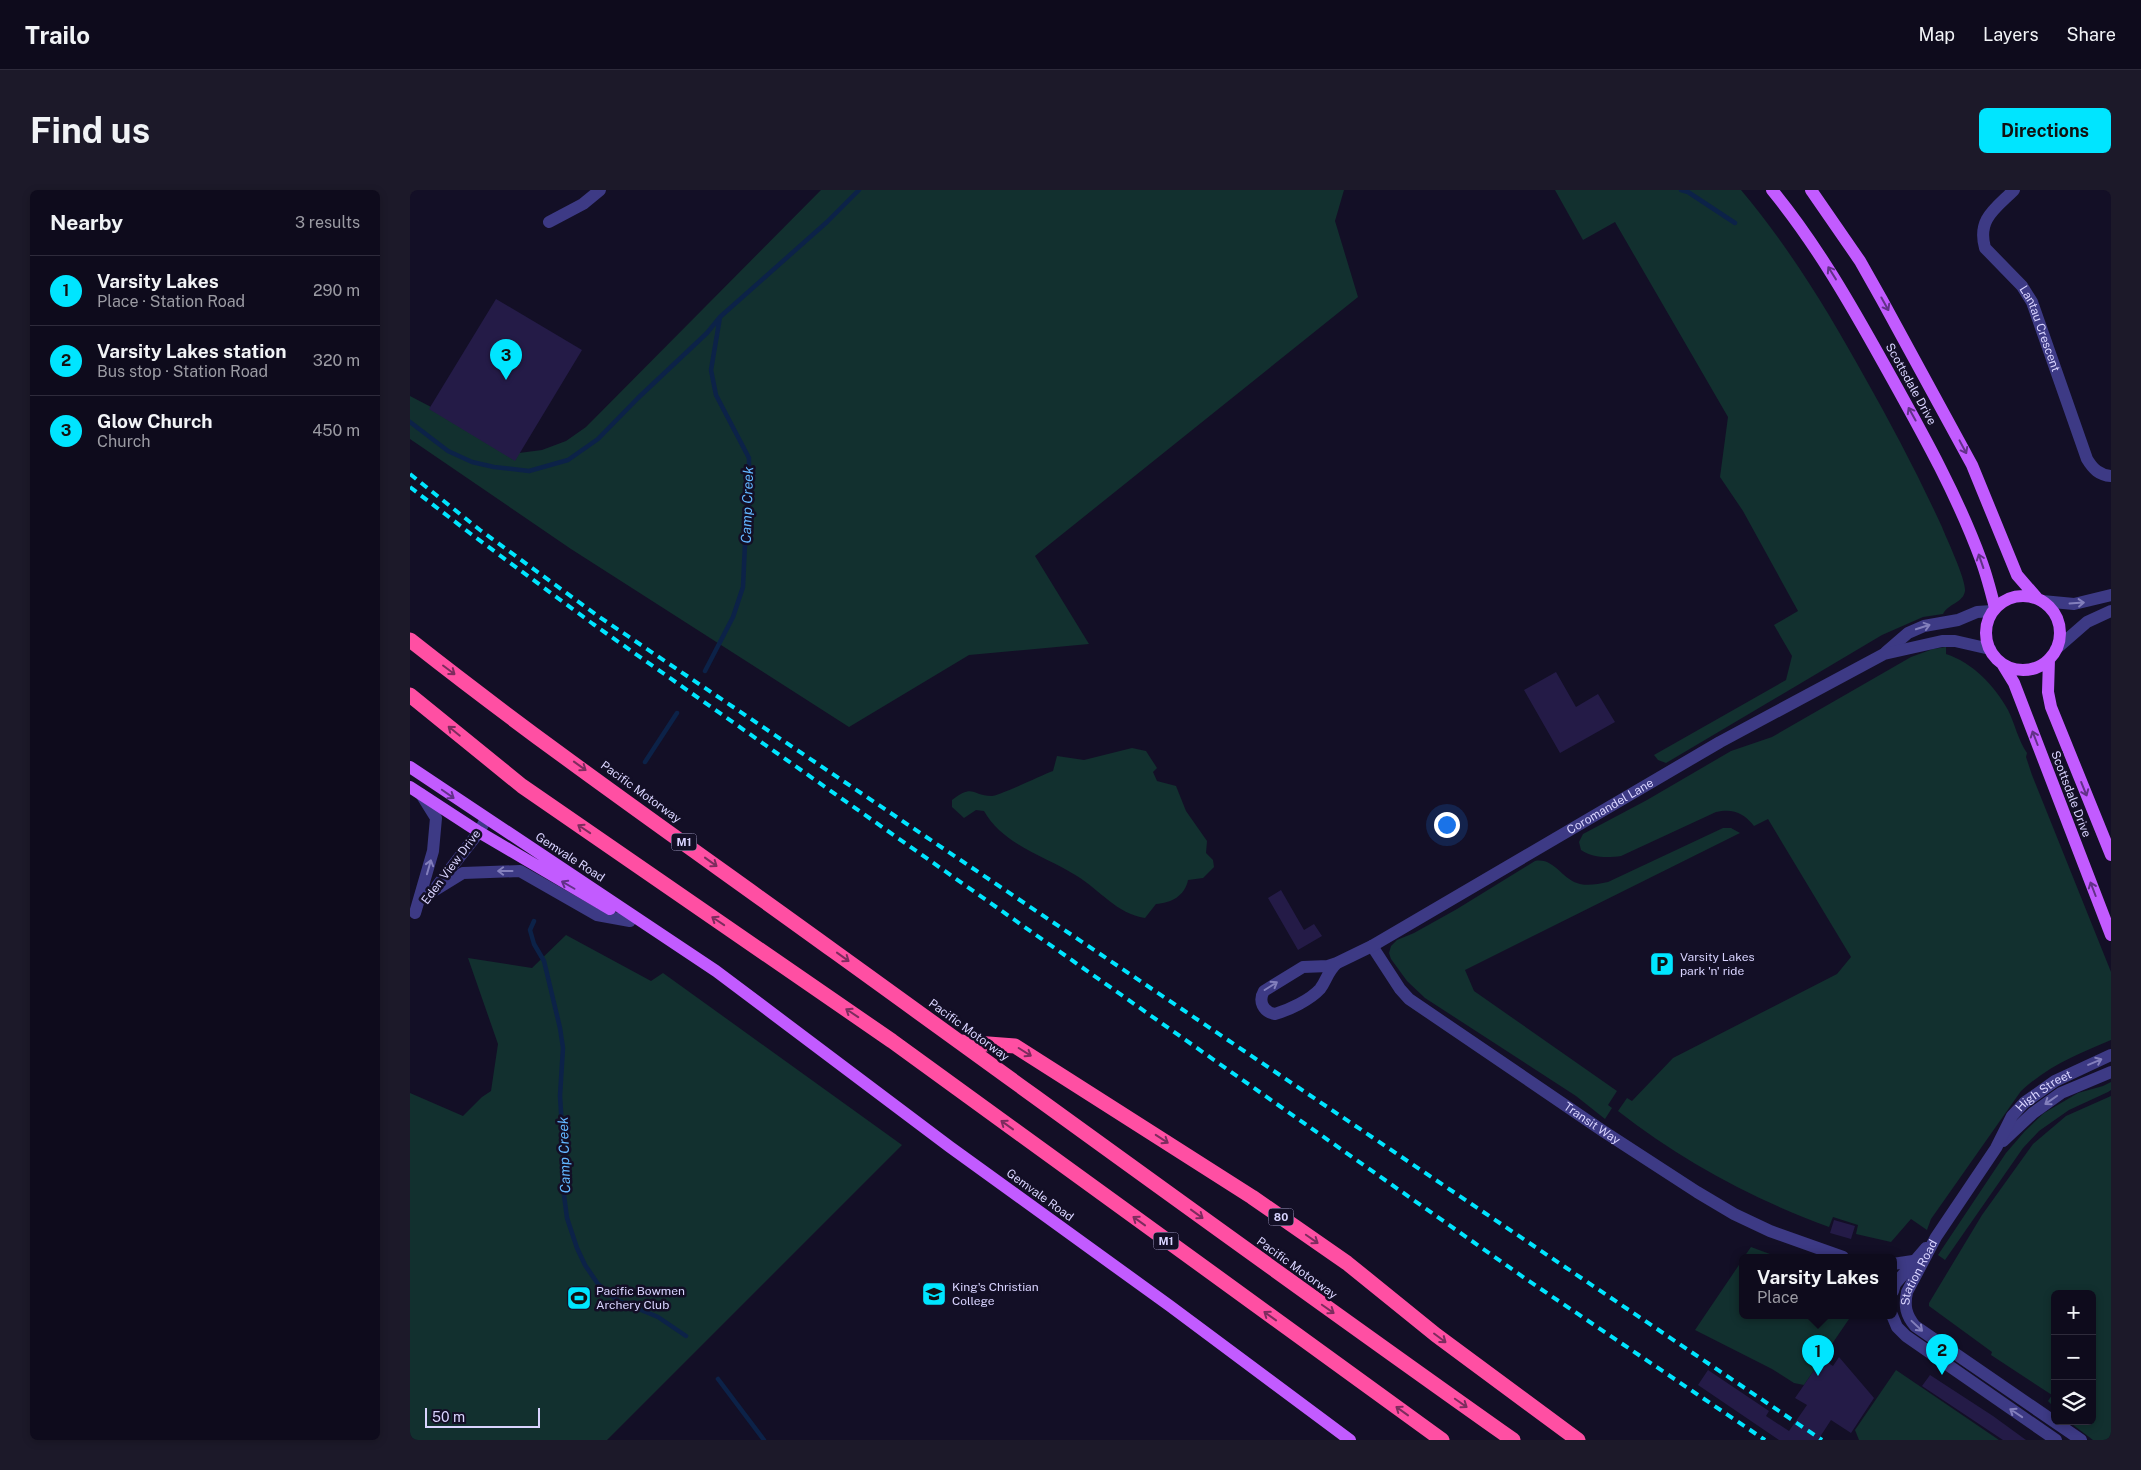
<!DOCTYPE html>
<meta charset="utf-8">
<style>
:root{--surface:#0e0b1c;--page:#1c1929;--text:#f1f3f6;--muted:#9b9ba3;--line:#2e2b3b;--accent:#00e5ff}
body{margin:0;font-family:"Public Sans",sans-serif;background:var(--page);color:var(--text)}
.controls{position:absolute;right:15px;bottom:15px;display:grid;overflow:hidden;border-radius:8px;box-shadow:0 2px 8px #0003}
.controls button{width:45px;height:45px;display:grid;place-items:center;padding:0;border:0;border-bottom:1px solid var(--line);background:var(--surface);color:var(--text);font:25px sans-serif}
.scale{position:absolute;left:15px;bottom:12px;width:115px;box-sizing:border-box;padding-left:5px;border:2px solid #d9d4ff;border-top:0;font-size:14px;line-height:18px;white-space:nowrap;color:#d9d4ff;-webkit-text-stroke:4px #130f26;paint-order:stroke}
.you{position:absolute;left:1036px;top:634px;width:18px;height:18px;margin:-12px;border:4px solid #fff;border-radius:50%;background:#1a73e8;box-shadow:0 0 0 8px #1a73e833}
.badge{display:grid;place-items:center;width:32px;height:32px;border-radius:50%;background:var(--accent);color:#111;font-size:16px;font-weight:700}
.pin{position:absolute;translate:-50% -41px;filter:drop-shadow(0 1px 2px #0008)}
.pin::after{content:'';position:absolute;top:26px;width:18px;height:15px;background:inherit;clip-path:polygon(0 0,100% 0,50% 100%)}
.popup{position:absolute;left:1329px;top:1064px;width:158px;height:65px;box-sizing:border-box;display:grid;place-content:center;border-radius:8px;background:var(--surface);filter:drop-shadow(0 1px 4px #0005);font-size:16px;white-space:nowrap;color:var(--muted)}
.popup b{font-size:19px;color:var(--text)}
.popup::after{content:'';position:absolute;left:50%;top:100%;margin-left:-10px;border:10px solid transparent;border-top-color:var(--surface)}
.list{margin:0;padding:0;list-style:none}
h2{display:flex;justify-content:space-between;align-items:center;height:65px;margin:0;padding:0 20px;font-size:21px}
h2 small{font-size:16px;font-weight:400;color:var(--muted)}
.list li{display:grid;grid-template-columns:32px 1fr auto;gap:15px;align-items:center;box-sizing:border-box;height:70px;padding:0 20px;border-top:1px solid var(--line)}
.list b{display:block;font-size:19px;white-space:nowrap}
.list p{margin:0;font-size:16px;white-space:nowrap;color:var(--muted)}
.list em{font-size:16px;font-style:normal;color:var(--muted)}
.icon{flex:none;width:28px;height:28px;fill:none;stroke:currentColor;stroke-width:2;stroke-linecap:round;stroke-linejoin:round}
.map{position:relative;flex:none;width:1701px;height:1250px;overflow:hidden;border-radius:8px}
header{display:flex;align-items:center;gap:30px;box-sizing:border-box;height:70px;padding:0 25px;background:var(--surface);border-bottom:1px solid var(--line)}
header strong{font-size:24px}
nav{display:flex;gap:28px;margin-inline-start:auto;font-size:18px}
.intro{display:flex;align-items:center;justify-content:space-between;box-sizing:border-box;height:120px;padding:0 30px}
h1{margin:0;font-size:35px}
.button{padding:12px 22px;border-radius:8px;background:var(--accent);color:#111;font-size:18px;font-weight:700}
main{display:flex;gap:30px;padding:0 30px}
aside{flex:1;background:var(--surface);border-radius:8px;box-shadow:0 2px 8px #0003}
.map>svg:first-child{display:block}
.green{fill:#12302f}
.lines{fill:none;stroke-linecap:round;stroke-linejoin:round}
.stream{stroke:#0c2248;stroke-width:4.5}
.building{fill:#241b47}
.minor{stroke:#3d3a85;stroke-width:12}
.major{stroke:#c25bff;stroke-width:12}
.highway{stroke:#ff4fa3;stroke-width:15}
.rail{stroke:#00e5ff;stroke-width:4;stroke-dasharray:8 6;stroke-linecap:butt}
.oneway{stroke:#623188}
.oneway2{stroke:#837fbc}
.oneway3{stroke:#7d2c5e}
.labels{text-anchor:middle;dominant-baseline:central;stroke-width:5;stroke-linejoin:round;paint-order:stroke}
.shield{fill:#130f26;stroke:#9e99be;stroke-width:1}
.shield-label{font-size:11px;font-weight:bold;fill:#d9d4ff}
.street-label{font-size:12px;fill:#d9d4ff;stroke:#130f26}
.poi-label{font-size:12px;fill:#d9d4ff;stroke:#130f26;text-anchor:start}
.water-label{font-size:14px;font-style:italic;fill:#62b6ff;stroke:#130f26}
</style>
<header>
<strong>Trailo</strong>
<nav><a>Map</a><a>Layers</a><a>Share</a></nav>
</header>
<div class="intro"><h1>Find us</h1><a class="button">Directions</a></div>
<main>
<aside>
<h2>Nearby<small>3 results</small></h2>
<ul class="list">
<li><span class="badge">1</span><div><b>Varsity Lakes</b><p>Place · Station Road</p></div><em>290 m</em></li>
<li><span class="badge">2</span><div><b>Varsity Lakes station</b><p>Bus stop · Station Road</p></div><em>320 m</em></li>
<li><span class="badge">3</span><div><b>Glow Church</b><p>Church</p></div><em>450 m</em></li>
</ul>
</aside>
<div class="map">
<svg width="1701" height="1250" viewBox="0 0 1701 1250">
<rect width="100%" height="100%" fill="#130f26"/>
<path class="green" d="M411,0H934L925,31L948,107L625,366L679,454L559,465L439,537L161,359L0,249V206L109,263L132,260L156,251L176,237Z
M1145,0H1331C1379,57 1418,121 1454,186C1482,235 1508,285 1532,337C1537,350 1556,389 1555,401C1553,413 1539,413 1533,424L1513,427L1472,445L1256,573L1248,570L1244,565L1376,490L1382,466L1364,435L1388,421L1333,321L1310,287L1318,227L1205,32L1173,50Z
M1536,457V464C1563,473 1584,495 1598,520C1605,534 1608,550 1617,563L1616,567L1622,585L1701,782V850C1668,864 1638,876 1611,901L1521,1029L1517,1040L1501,1029L1481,1052L1446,1044L1448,1035L1423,1027L1419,1037C1345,1010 1270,970 1208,921L1217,908L1222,911L1263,868L1427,784L1441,767L1358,629L1344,636C1334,623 1323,618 1306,622L1211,666C1198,668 1182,668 1171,660L1169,652L1173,644L1237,610L1321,561L1362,547L1501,467L1523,459Z
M722,558L736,561L747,578L743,582L747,591L766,596L776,621L797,651L796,663L803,670L804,677L793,688L778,690C775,706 761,713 746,714L735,728C707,724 690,700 667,686C636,666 594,656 574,621L566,620L554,628L542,617V610C564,593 562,606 582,606C589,606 632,585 643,581L647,566L674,570Z
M1313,638H1321L1330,643L1055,780L1064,801L1207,901L1198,915L1202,918L1195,929L1166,906L1015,808L997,791L981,769L979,763L981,756L987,750L1004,743L1047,719L1125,671C1144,667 1152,690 1170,694C1179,696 1188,694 1198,692Z
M156,745L241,791L253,783L492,955L197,1250H0V903L53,926L72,907L81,901L88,854L58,768L122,778Z
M1701,892V900L1698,902L1659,920L1629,941L1613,958L1535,1070L1528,1065L1596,963L1615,941L1634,923L1668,903L1693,896Z
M1701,906V1250H1683L1658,1231H1682V1104H1645V1218L1638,1211L1642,1205L1581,1165L1582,1162L1519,1116V1113L1572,1025L1623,954L1656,926Z
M1341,1057L1368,1067H1334Z
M1333,1069V1125H1433L1439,1129L1394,1195L1384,1193L1362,1179L1285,1140Z
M1486,1180L1589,1250H1449L1445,1240Z"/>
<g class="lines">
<path class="stream" d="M1271,0L1278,2L1325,33
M0,232L38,261L62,272L84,277L119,281L158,270L188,249L228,208L297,143L310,127
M295,481L323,427L333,397L336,332L339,313V268L306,205L301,180L310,127L417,32L449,0
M235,572L267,523
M124,731L120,740L124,754L134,771L150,838L153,858L150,906L155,985L154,1005L157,1028L167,1058L175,1075L188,1094L207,1110L248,1127L276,1146
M308,1189L354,1250"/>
</g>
<path class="building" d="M86,109L172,160L105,271L19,219Z
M1146,482L1166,517L1188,504L1205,532L1150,563L1114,500Z
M871,700L894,740L904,734L912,746L888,760L858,708Z
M1424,1030L1445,1036L1441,1049L1420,1043Z
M1429,1167L1464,1208L1441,1243L1421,1230L1408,1250H1369L1288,1195L1298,1180L1359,1221L1356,1226L1379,1241L1397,1215L1385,1208L1412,1169L1423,1176Z
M1520,1185L1583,1226L1616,1250H1593L1512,1196Z"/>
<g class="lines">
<g class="minor">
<path id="s1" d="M1604,0C1585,19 1567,29 1575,58L1612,96L1622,112L1677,269C1683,279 1689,285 1701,286"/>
<path d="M139,32L173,14L190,0"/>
<path d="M1632,411L1664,414L1701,405"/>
<path d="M1646,459L1677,432L1701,421"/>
<path d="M1476,462L1498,443L1514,436L1548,430L1567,422L1582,421"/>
<path d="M27,696L69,642L76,629"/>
<path d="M22,702L53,683L110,681L187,725L220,731"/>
<path d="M5,723L23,661L26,628L11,604"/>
<path id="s2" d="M962,756L990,799L999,809L1193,941L1287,1002L1324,1024L1360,1041L1433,1067"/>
<path id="s3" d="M927,773C917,782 917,790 910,799C900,810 879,820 865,824C853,822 848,811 854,801L893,777L918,776L927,773L962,756L1310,552L1474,464L1532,451H1545L1580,459"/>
<path d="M1593,951L1623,923L1651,903L1701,882"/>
<path d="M1483,1074L1503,1071"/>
<path d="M1483,1101L1485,1094L1516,1058"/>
<path d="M1482,1125L1487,1137L1496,1146L1646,1250"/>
<path id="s4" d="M1671,1250L1505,1136C1496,1125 1494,1116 1497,1102L1526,1047L1586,958L1602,926L1614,913L1645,891L1701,865"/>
</g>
<path class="major" d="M1362,0C1407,55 1441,115 1475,176C1510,239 1546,302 1571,370C1577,386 1581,402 1585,418
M1401,0L1450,71L1472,110L1562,275L1607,385L1627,408
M1576 443a37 37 0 1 1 74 0a37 37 0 1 1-74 0Z
M1639,469L1638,502L1641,517L1701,665
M1593,475L1604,493L1701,745
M0,577L306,781L540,957L760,1116L940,1250
M0,597L69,642L200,719"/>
<path class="highway" d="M0,450C138,559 283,659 425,762C651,925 875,1089 1103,1250
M0,505L112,596L482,851L1032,1250
M552,852L605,856L842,1007L937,1073L1026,1145L1168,1250"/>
<path class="rail" d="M0,284L70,340L188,426L1412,1250
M0,297L61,344L183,434L1116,1089L1355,1250"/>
</g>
<defs><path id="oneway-shaft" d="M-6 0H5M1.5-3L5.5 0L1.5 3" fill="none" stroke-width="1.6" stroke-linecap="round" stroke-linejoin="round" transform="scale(1.25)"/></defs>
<g class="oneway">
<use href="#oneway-shaft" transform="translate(1422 83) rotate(-122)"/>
<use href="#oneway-shaft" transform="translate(1475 114) rotate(61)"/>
<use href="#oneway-shaft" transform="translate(1502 224) rotate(-119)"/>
<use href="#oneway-shaft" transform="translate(1553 257) rotate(62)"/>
<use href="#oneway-shaft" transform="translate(1571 371) rotate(-109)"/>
<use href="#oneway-shaft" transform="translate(1625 548) rotate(-111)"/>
<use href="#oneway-shaft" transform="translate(1674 599) rotate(68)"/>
<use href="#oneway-shaft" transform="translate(38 604) rotate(35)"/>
<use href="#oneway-shaft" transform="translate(158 695) rotate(-150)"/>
<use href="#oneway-shaft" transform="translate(1683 699) rotate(-111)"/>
</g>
<g class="oneway2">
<use href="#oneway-shaft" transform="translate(1667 413) rotate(-4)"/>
<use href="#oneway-shaft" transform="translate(1513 437) rotate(-18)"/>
<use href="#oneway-shaft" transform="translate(19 677) rotate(-74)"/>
<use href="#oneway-shaft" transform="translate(95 681) rotate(-180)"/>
<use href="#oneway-shaft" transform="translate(861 796) rotate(-32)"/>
<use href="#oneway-shaft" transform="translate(1685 872) rotate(-23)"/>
<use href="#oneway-shaft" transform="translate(1641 910) rotate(145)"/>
<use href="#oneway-shaft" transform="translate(1507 1136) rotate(43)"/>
<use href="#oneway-shaft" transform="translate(1606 1223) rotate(-146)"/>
</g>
<g class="oneway3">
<use href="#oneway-shaft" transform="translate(39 480) rotate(37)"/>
<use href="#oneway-shaft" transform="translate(44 541) rotate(-141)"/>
<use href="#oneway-shaft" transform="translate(170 576) rotate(36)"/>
<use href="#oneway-shaft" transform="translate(174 639) rotate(-146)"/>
<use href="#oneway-shaft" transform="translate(301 672) rotate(36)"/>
<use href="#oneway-shaft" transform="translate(308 731) rotate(-146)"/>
<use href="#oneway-shaft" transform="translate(433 767) rotate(36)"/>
<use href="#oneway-shaft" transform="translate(442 823) rotate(-146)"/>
<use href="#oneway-shaft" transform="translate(615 862) rotate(32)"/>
<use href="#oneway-shaft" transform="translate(597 935) rotate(-144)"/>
<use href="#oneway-shaft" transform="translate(752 949) rotate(33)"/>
<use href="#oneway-shaft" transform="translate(787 1024) rotate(36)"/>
<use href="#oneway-shaft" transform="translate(729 1031) rotate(-144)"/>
<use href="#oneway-shaft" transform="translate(902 1049) rotate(35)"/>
<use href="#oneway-shaft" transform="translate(918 1119) rotate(35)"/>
<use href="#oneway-shaft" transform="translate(860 1126) rotate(-144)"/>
<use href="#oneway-shaft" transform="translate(1030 1148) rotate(37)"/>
<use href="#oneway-shaft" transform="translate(1051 1213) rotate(35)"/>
<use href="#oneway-shaft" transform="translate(992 1221) rotate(-144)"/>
</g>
<defs>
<symbol id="parking-square" viewBox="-11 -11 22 22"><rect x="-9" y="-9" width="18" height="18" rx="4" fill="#00e5ff" stroke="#130f26"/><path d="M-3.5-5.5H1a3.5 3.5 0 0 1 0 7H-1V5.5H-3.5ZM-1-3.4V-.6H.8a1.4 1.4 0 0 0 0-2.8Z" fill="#111"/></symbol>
<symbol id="school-square" viewBox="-11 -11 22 22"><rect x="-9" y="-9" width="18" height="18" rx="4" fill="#00e5ff" stroke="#130f26"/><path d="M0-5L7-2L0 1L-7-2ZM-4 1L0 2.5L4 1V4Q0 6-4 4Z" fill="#111"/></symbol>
<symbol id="stadium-square" viewBox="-11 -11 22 22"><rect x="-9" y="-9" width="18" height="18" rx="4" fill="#00e5ff" stroke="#130f26"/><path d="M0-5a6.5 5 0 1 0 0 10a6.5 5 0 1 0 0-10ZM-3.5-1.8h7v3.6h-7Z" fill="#111"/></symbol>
</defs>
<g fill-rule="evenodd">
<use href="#parking-square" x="1238" y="760" width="28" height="28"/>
<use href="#school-square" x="510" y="1090" width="28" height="28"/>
<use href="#stadium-square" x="155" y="1094" width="28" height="28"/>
</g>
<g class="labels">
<g class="shield">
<rect x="261.5" y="643.5" width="25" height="17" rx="4"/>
<rect x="858.5" y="1018.5" width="25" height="17" rx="4"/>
<rect x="743.5" y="1042.5" width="25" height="17" rx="4"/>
</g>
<g class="shield-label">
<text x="274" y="652">M1</text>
<text x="871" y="1027">80</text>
<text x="756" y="1051">M1</text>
</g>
<g class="street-label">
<text stroke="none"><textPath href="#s1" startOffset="169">Lantau Crescent</textPath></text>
<text transform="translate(1501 194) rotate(61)">Scottsdale Drive</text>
<text transform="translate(231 602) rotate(36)">Pacific Motorway</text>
<text transform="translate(1661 604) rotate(69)">Scottsdale Drive</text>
<text stroke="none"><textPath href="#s3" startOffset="509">Coromandel Lane</textPath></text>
<text transform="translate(160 667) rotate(33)">Gemvale Road</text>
<text transform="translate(41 677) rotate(-53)">Eden View Drive</text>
<text transform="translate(559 840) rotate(36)">Pacific Motorway</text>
<text stroke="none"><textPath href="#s4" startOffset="484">High Street</textPath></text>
<text stroke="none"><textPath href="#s2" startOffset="286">Transit Way</textPath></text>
<text transform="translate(630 1005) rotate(36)">Gemvale Road</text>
<text transform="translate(887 1078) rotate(36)">Pacific Motorway</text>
<text stroke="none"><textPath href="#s4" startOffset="260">Station Road</textPath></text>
</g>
<g class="poi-label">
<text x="1270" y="767">Varsity Lakes<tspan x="1270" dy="14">park 'n' ride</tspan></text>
<text x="542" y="1097">King's Christian<tspan x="542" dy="14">College</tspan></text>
<text x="186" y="1101">Pacific Bowmen<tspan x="186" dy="14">Archery Club</tspan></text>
</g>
<g class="water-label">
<text transform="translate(337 315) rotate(-88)">Camp Creek</text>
<text transform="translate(154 965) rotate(-92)">Camp Creek</text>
</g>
</g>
</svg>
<div class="controls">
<button>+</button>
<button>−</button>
<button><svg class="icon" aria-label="layers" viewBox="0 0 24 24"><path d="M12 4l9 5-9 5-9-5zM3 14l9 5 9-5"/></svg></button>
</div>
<div class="scale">50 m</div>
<div class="you"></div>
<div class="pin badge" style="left:1408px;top:1186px">1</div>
<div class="popup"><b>Varsity Lakes</b>Place</div>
<div class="pin badge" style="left:1532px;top:1185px">2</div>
<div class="pin badge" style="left:96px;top:190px">3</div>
</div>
</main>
